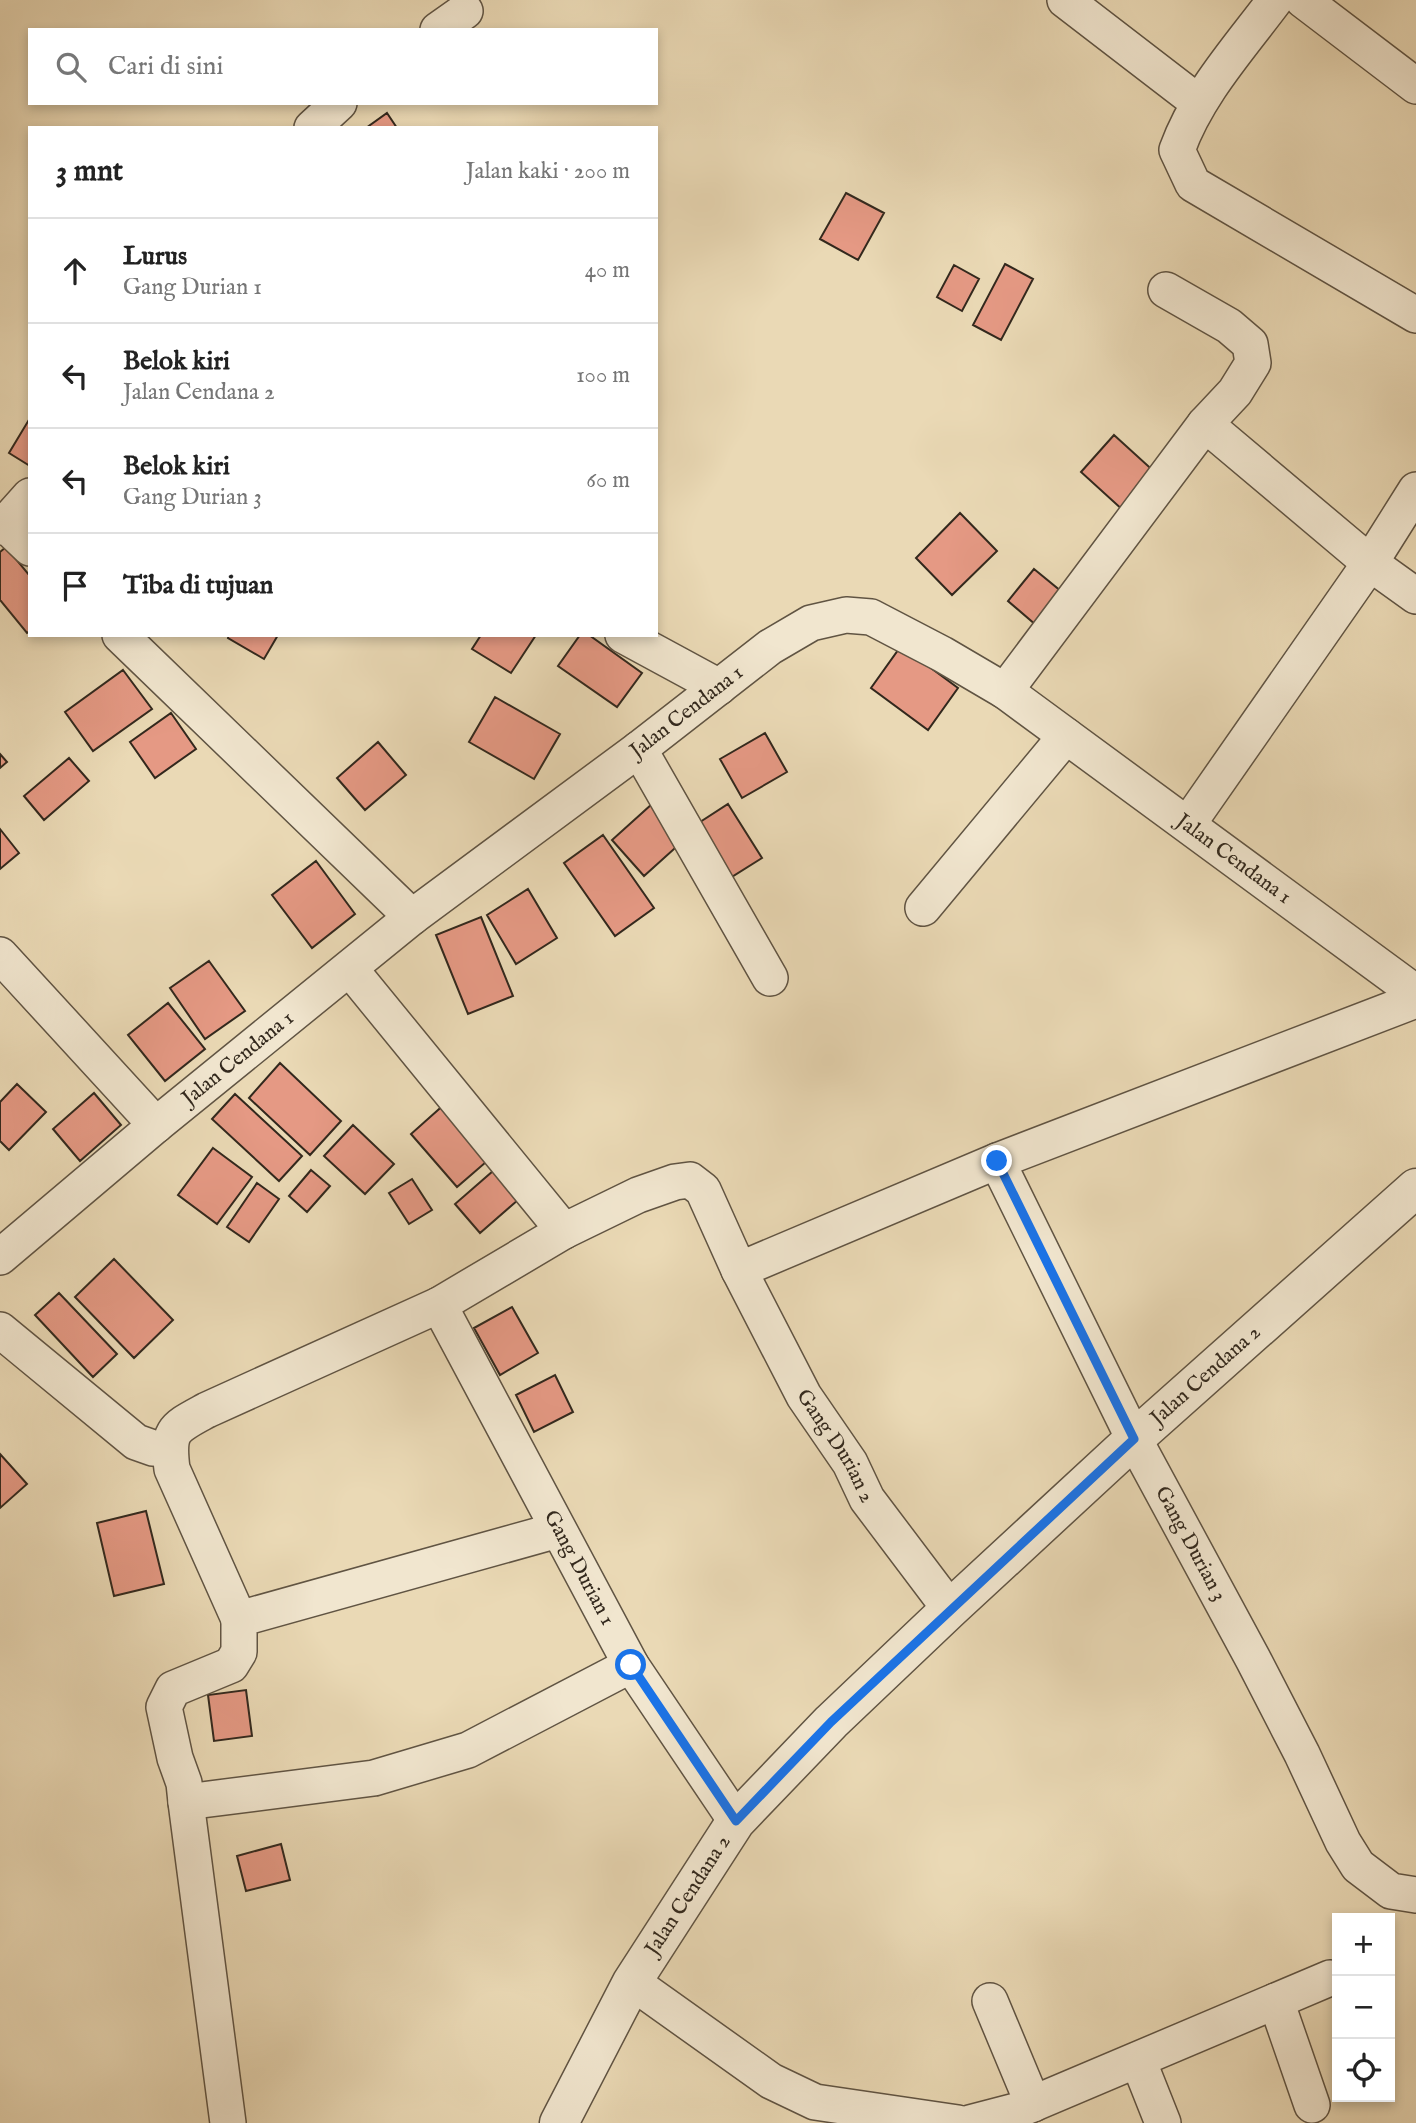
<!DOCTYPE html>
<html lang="id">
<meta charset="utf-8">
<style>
:root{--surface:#fff;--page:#f2f2f2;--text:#222;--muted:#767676;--line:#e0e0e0}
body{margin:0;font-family:"IM FELL English",serif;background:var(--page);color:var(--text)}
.controls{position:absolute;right:21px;bottom:21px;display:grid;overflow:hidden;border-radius:0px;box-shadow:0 4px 10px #0003}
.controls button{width:63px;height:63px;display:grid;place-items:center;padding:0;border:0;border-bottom:2px solid var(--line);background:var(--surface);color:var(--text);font:35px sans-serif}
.stop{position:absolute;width:21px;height:21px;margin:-16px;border:5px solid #1a73e8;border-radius:50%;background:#fff}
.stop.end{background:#1a73e8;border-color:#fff;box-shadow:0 2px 7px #0008}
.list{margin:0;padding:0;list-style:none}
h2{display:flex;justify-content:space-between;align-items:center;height:91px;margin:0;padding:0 28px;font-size:30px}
h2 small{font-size:23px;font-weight:400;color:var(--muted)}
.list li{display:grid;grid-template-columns:46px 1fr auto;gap:21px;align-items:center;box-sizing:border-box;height:105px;padding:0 28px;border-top:2px solid var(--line)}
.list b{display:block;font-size:26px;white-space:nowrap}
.list p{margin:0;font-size:23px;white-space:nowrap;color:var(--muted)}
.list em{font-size:23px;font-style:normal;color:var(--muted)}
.icon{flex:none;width:38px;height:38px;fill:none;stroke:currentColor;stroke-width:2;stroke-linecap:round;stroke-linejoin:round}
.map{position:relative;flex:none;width:1416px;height:2123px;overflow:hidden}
.search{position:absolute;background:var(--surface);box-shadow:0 4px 10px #0003;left:28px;top:28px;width:630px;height:77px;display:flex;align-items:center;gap:18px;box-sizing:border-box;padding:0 24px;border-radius:0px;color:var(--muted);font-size:26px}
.panel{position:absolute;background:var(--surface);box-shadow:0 4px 10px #0003;left:28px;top:126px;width:630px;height:511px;border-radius:0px}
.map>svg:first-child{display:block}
.building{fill:#e59984;stroke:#32281d;stroke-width:2}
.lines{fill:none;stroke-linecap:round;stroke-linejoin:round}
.minor-casing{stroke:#605443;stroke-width:38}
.tertiary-casing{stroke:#605443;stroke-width:41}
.minor{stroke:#f1e6cf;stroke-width:35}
.tertiary{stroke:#f1e6cf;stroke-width:38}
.route{stroke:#1a73e8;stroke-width:9}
.labels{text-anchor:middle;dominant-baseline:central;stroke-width:5;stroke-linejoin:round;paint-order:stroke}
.street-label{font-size:21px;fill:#32281d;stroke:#f1e6cf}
</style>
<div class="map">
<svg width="1416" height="2123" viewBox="0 0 1416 2123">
<rect width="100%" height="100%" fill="#ead9b5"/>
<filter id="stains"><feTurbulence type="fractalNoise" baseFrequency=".00286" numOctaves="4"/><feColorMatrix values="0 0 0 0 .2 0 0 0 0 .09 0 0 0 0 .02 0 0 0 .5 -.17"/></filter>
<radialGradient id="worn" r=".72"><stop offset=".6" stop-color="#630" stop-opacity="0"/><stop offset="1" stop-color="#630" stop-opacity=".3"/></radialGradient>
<path class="building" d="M387,113L397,128H366Z
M846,193L884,213L858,260L820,239Z
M1005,264L1033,279L1001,340L973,325Z
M954,265L979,279L962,311L937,297Z
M30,418V466L9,453Z
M1114,435L1158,475L1125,512L1081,472Z
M960,513L997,551L952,595L916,558Z
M6,547L30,576V631L27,633L0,600V552Z
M1034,569L1062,592L1036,625L1008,601Z
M229,635H278L264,659L228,638Z
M481,635H536L511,673L472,649Z
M580,635H589L642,673L617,707L558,666Z
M901,646L958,688L928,730L871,688Z
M123,670L152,709L93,751L65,712Z
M495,697L560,734L534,779L469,742Z
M171,713L196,749L155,778L130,742Z
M765,733L787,772L742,798L720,759Z
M378,742L406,775L365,810L337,778Z
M0,754L7,762L0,768Z
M69,758L89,781L44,820L24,796Z
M652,804L684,840L644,876L612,840Z
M728,804L762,858L730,878L697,824Z
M0,829L19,853L0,869Z
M603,835L654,908L615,936L564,863Z
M316,861L355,914L312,948L272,895Z
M528,889L557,938L516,964L487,915Z
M481,917L513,996L468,1014L436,935Z
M209,961L245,1011L205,1039L170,988Z
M168,1003L205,1049L165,1081L128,1035Z
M280,1063L341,1121L310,1155L249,1098Z
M17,1084L46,1112L9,1150L0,1141V1102Z
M94,1093L121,1125L80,1161L53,1129Z
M235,1094L302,1156L279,1181L212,1119Z
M447,1102L493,1156L457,1187L411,1134Z
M353,1125L394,1164L365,1194L324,1156Z
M213,1148L252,1177L217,1224L178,1195Z
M311,1170L330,1186L307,1212L289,1196Z
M493,1171L518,1200L480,1233L455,1204Z
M412,1179L432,1210L409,1224L389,1193Z
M257,1183L279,1199L249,1242L227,1227Z
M114,1259L173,1320L134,1358L75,1297Z
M59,1293L117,1354L93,1377L35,1315Z
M512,1307L538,1353L500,1375L474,1328Z
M555,1375L573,1412L534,1432L516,1395Z
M0,1454L27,1484L0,1508Z
M146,1511L164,1584L114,1596L97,1523Z
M246,1690L252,1736L214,1741L208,1695Z
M281,1844L290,1880L246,1891L237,1856Z"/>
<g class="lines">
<defs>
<g id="minor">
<path d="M1065,0L1199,103"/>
<path d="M1275,0C1240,47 1197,94 1177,150L1193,184L1416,315"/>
<path d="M1303,0L1416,86"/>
<path d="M438,30L465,11"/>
<path d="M312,128L339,103"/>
<path d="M1205,424L1370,563L1416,596"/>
<path d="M5,524L30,496"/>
<path d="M0,527L5,524L30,548"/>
<path d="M120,635L412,917"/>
<path d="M623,635L719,687"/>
<path d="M1005,691L1205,424L1235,392L1253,363L1250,344L1229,326L1166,290"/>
<path d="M639,749L770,978"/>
<path d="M1188,824L1370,563L1416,490"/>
<path d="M923,908L1066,736"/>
<path d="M0,955L156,1125"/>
<path d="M350,969L564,1231"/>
<path id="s1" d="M997,1161L1134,1439L1253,1659L1302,1754L1343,1842L1358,1866L1391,1891L1416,1895"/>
<path id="s2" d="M0,1257L156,1125L412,917L639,749L770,647L811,623L846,615L871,617L942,654L1005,691L1416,993"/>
<path id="s3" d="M739,1270L804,1396L850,1463L867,1499L950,1609"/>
<path id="s4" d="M439,1305L631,1665L736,1821"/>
<path d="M0,1330L136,1442L153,1448L170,1449"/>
<path d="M558,1530L239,1619V1652L231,1665L173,1689L164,1707L175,1758L184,1783L186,1802L374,1778L468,1750L631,1665"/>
<path d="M239,1619L172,1469C167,1429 174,1428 207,1410L439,1305L564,1231L638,1195L675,1182L690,1180L703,1190L739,1270L997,1161L1416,1000"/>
<path d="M186,1802L228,2123"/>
<path d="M632,1982L771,2081L815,2102L958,2123"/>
<path d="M990,2001L1033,2104"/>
<path d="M1276,2001L1312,2105"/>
<path d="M1138,2060L1163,2123"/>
<path d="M970,2123L1016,2111L1330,1978"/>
</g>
<g id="tertiary">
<path id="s5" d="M559,2123L632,1982L736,1821L831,1722L950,1609L1134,1439L1416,1188"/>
</g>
</defs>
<use href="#minor" class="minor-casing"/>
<use href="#tertiary" class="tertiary-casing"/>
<use href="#minor" class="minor"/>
<use href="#tertiary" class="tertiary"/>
</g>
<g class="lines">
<path class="route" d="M631,1665L736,1821L831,1722L1134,1439L997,1161"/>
</g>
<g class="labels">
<g class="street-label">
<text stroke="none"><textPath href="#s2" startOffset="877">Jalan Cendana 1</textPath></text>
<text stroke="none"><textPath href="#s2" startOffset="1528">Jalan Cendana 1</textPath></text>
<text stroke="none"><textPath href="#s2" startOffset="310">Jalan Cendana 1</textPath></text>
<text stroke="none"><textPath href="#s5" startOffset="998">Jalan Cendana 2</textPath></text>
<text stroke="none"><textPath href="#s3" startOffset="201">Gang Durian 2</textPath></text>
<text stroke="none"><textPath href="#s1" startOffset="429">Gang Durian 3</textPath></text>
<text stroke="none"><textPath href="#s4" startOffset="298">Gang Durian 1</textPath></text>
<text stroke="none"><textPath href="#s5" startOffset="262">Jalan Cendana 2</textPath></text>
</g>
</g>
<rect width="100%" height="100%" filter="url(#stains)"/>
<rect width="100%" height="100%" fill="url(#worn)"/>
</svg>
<div class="controls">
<button>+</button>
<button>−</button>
<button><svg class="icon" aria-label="locate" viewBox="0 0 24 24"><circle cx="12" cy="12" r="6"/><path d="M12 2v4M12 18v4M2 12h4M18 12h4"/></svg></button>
</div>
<div class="stop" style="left:631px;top:1665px"></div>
<div class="stop end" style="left:997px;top:1161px"></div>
<div class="search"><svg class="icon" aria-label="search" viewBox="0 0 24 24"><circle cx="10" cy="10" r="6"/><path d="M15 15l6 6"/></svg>Cari di sini</div>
<section class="panel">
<h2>3 mnt<small>Jalan kaki · 200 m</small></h2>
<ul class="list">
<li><svg class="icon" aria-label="ahead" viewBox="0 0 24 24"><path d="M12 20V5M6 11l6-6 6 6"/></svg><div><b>Lurus</b><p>Gang Durian 1</p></div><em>40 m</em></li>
<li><svg class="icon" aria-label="left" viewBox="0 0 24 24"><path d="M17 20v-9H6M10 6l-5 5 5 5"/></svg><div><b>Belok kiri</b><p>Jalan Cendana 2</p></div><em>100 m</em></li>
<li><svg class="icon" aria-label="left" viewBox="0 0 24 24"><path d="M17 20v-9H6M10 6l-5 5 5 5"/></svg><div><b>Belok kiri</b><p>Gang Durian 3</p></div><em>60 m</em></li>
<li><svg class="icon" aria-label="arrive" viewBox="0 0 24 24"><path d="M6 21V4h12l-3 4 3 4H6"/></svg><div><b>Tiba di tujuan</b></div></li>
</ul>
</section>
</div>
